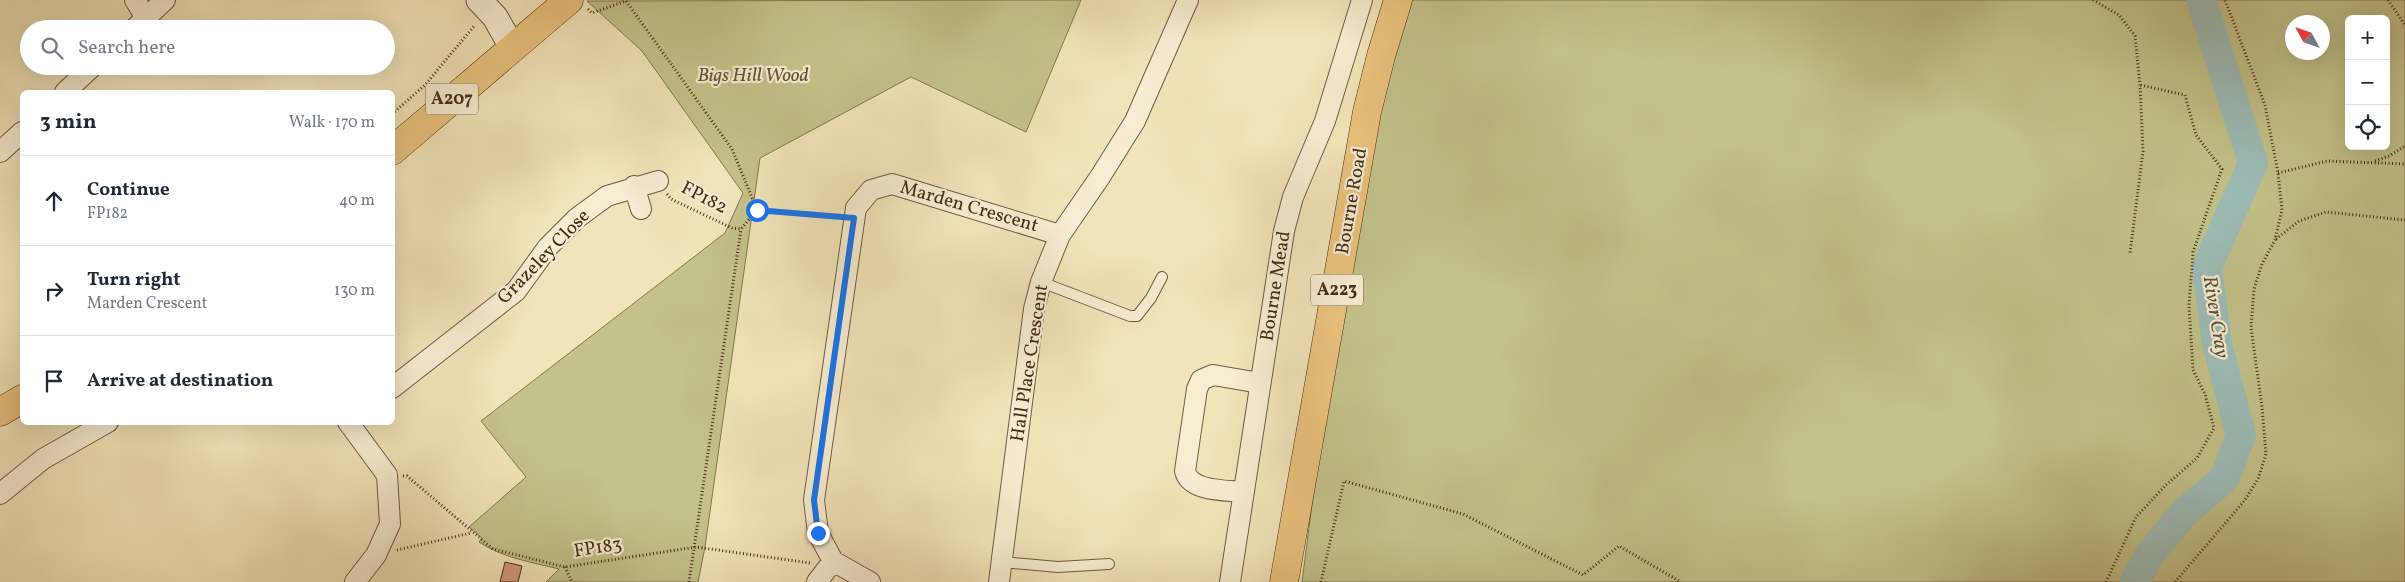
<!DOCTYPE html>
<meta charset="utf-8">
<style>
:root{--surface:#fff;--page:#f2f2f3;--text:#1f2937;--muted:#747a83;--line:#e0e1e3}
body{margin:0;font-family:Vollkorn,serif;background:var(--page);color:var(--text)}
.controls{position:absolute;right:15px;top:15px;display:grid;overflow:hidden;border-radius:8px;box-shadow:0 5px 20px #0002}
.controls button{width:45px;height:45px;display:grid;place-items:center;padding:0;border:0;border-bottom:1px solid var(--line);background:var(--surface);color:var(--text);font:25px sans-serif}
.compass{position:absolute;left:2285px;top:15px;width:45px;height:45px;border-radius:50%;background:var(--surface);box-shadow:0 5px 20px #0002;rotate:310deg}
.stop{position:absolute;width:15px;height:15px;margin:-11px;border:4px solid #1a73e8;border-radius:50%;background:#fff}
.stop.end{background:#1a73e8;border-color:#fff;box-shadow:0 1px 5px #0008}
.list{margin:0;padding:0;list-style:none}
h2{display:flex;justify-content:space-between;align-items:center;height:65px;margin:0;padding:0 20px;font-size:21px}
h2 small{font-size:16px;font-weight:400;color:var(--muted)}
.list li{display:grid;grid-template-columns:32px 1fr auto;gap:15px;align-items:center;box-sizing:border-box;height:90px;padding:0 20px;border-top:1px solid var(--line)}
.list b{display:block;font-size:19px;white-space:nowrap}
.list p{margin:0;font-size:16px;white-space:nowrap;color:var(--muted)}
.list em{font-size:16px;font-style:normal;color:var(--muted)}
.icon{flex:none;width:28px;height:28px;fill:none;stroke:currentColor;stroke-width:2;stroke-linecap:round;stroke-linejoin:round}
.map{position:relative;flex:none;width:2405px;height:582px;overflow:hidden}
.search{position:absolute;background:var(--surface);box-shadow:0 5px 20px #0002;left:20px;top:20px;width:375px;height:55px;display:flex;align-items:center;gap:12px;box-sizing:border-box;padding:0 18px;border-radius:28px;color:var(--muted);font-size:19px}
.panel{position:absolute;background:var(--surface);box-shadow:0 5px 20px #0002;left:20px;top:90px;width:375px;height:335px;border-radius:8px}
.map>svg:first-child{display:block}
.green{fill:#c3c28a;stroke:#847650;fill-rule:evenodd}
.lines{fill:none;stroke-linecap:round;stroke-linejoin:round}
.river{stroke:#9dbdb8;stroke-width:30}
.building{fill:#d5997c;stroke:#452b17}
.service-casing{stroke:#705940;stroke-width:12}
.minor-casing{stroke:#705940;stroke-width:22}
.tertiary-casing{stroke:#705940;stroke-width:27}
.primary-casing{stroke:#452b17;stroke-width:29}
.path{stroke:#452b17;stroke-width:3;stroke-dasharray:1 2.5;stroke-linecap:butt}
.service{stroke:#f7edd2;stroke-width:10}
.minor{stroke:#f7edd2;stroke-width:20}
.tertiary{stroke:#f7edd2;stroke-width:25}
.primary{stroke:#e9c27d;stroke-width:28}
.route{stroke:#1a73e8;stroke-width:6}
.labels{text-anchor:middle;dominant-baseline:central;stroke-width:4.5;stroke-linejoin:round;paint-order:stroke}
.shield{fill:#f7edd2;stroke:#7a654f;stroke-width:1}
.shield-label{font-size:18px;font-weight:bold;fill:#452b17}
.park-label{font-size:19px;font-style:italic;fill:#645134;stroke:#f7edd2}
.street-label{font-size:19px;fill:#452b17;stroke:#f7edd2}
.water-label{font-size:20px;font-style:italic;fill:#5b503f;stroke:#f7edd2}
</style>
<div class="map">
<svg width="2405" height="582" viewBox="0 0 2405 582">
<rect width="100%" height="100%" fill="#f2e4ba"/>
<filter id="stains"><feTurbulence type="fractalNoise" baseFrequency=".004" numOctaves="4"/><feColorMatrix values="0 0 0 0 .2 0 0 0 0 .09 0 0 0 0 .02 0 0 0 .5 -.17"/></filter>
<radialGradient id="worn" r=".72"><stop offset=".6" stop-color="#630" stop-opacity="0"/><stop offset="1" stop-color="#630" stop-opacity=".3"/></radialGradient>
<path class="green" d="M1081,0L1026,132L911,77L760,158L705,547L698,582H546L559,569C531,562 503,558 479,542L482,538L469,527L526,477L481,421L725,233L743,193L642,51L587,1Z
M1409,0H2405V582H1302L1322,427L1385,87ZM2349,19H2386V146H2349ZM2292,22H2322V52H2292Z"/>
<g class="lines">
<path class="river" d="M2135,582L2149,555L2185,512L2225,478L2241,435L2217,344L2207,267L2253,163L2201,0"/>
</g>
<path class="building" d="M505,562L522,566L518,582H500Z"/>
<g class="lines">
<defs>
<path id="service" d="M1041,282L1130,316H1137L1151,298L1162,277
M1002,562L1058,567L1109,564"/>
<path id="minor" d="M135,0L146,18
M134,29L165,0
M65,92L93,66
M0,152L22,132
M634,186L641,209
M392,388L516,291L548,247L577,218L607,196L658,181
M348,422L387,475L390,524L376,555L355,582
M1244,492C1226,490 1190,492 1185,471L1197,389L1201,380L1213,375L1260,383
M0,494L43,459L108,422
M833,561L818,533L814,500L856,208L871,190L892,184L1060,235
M817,582L833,561L870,582
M999,582L1034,309L1041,282L1060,235L1100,177L1135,121L1188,0
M1230,582L1284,231L1293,197L1325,121L1362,0"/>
<path id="tertiary" d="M479,0L495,17L512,47"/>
<path id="primary" d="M392,151L569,0
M0,412L22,399
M1284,582L1367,112L1381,56L1398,0"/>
</defs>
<use href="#service" class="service-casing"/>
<use href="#minor" class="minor-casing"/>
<use href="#tertiary" class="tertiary-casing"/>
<use href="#primary" class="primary-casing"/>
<path class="path" d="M2093,0L2119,15L2135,36L2140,85L2143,151L2130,253
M2388,0L2405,25
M588,9L592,13L626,1L732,149L757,210
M392,114L425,85L475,25
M2375,161L2389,156L2405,146
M2278,173L2327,161L2405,164
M667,194L671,199L732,228L741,229L757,210L837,216
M2276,239L2299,221L2326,212L2405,220
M403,476H407L493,549L565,567L696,547L810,563
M397,550L471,533
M565,567L572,582
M689,582L741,229
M1321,582L1344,481L1463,514L1583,575L1619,546L1681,582
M2106,582L2136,517L2166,485L2197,458L2214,428L2205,394L2193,370L2189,306L2193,252L2222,169L2196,135L2185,95L2140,85
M2175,582L2245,500L2258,479L2266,454L2262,407L2251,327L2254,289L2262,264L2275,240L2282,210L2278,173L2265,105L2225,0"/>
<use href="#service" class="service"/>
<use href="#minor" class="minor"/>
<use href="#tertiary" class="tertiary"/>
<use href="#primary" class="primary"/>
</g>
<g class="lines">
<path class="route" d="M757,210L854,218L814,500L818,533"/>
</g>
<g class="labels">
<g class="shield">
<rect x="426" y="83.5" width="52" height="31" rx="4"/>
<rect x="1311" y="274.5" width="52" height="31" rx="4"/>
</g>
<g class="shield-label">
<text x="452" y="99">A207</text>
<text x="1337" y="290">A223</text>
</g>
<g class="park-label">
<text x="753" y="76">Bigs Hill Wood</text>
</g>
<g class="street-label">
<text transform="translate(704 198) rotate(27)">FP182</text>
<text transform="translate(1352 201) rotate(-80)">Bourne Road</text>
<text transform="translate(969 207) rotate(16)">Marden Crescent</text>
<text transform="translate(544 257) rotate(-46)">Grazeley Close</text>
<text transform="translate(1276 286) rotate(-81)">Bourne Mead</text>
<text transform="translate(1030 363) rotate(-81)">Hall Place Crescent</text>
<text transform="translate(598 548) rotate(-9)">FP183</text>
</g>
<g class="water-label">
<text transform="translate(2215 317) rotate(81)">River Cray</text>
</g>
</g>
<rect width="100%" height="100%" filter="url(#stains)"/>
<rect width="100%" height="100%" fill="url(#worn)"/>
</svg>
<div class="controls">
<button>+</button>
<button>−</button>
<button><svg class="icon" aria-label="locate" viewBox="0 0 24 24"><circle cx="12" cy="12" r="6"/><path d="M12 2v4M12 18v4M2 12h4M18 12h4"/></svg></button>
</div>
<svg class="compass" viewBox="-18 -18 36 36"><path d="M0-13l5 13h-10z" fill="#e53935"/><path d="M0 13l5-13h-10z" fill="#747a83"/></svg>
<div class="stop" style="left:757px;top:210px"></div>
<div class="stop end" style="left:818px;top:533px"></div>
<div class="search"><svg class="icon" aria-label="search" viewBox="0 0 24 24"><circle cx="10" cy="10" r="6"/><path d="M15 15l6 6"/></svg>Search here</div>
<section class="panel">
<h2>3 min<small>Walk · 170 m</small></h2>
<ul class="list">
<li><svg class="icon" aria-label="ahead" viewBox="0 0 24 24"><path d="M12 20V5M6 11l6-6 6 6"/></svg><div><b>Continue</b><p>FP182</p></div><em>40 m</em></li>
<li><svg class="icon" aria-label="right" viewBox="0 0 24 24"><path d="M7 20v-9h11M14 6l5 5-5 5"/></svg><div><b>Turn right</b><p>Marden Crescent</p></div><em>130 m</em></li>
<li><svg class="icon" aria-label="arrive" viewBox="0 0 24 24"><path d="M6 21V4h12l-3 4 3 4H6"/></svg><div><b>Arrive at destination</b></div></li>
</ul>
</section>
</div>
